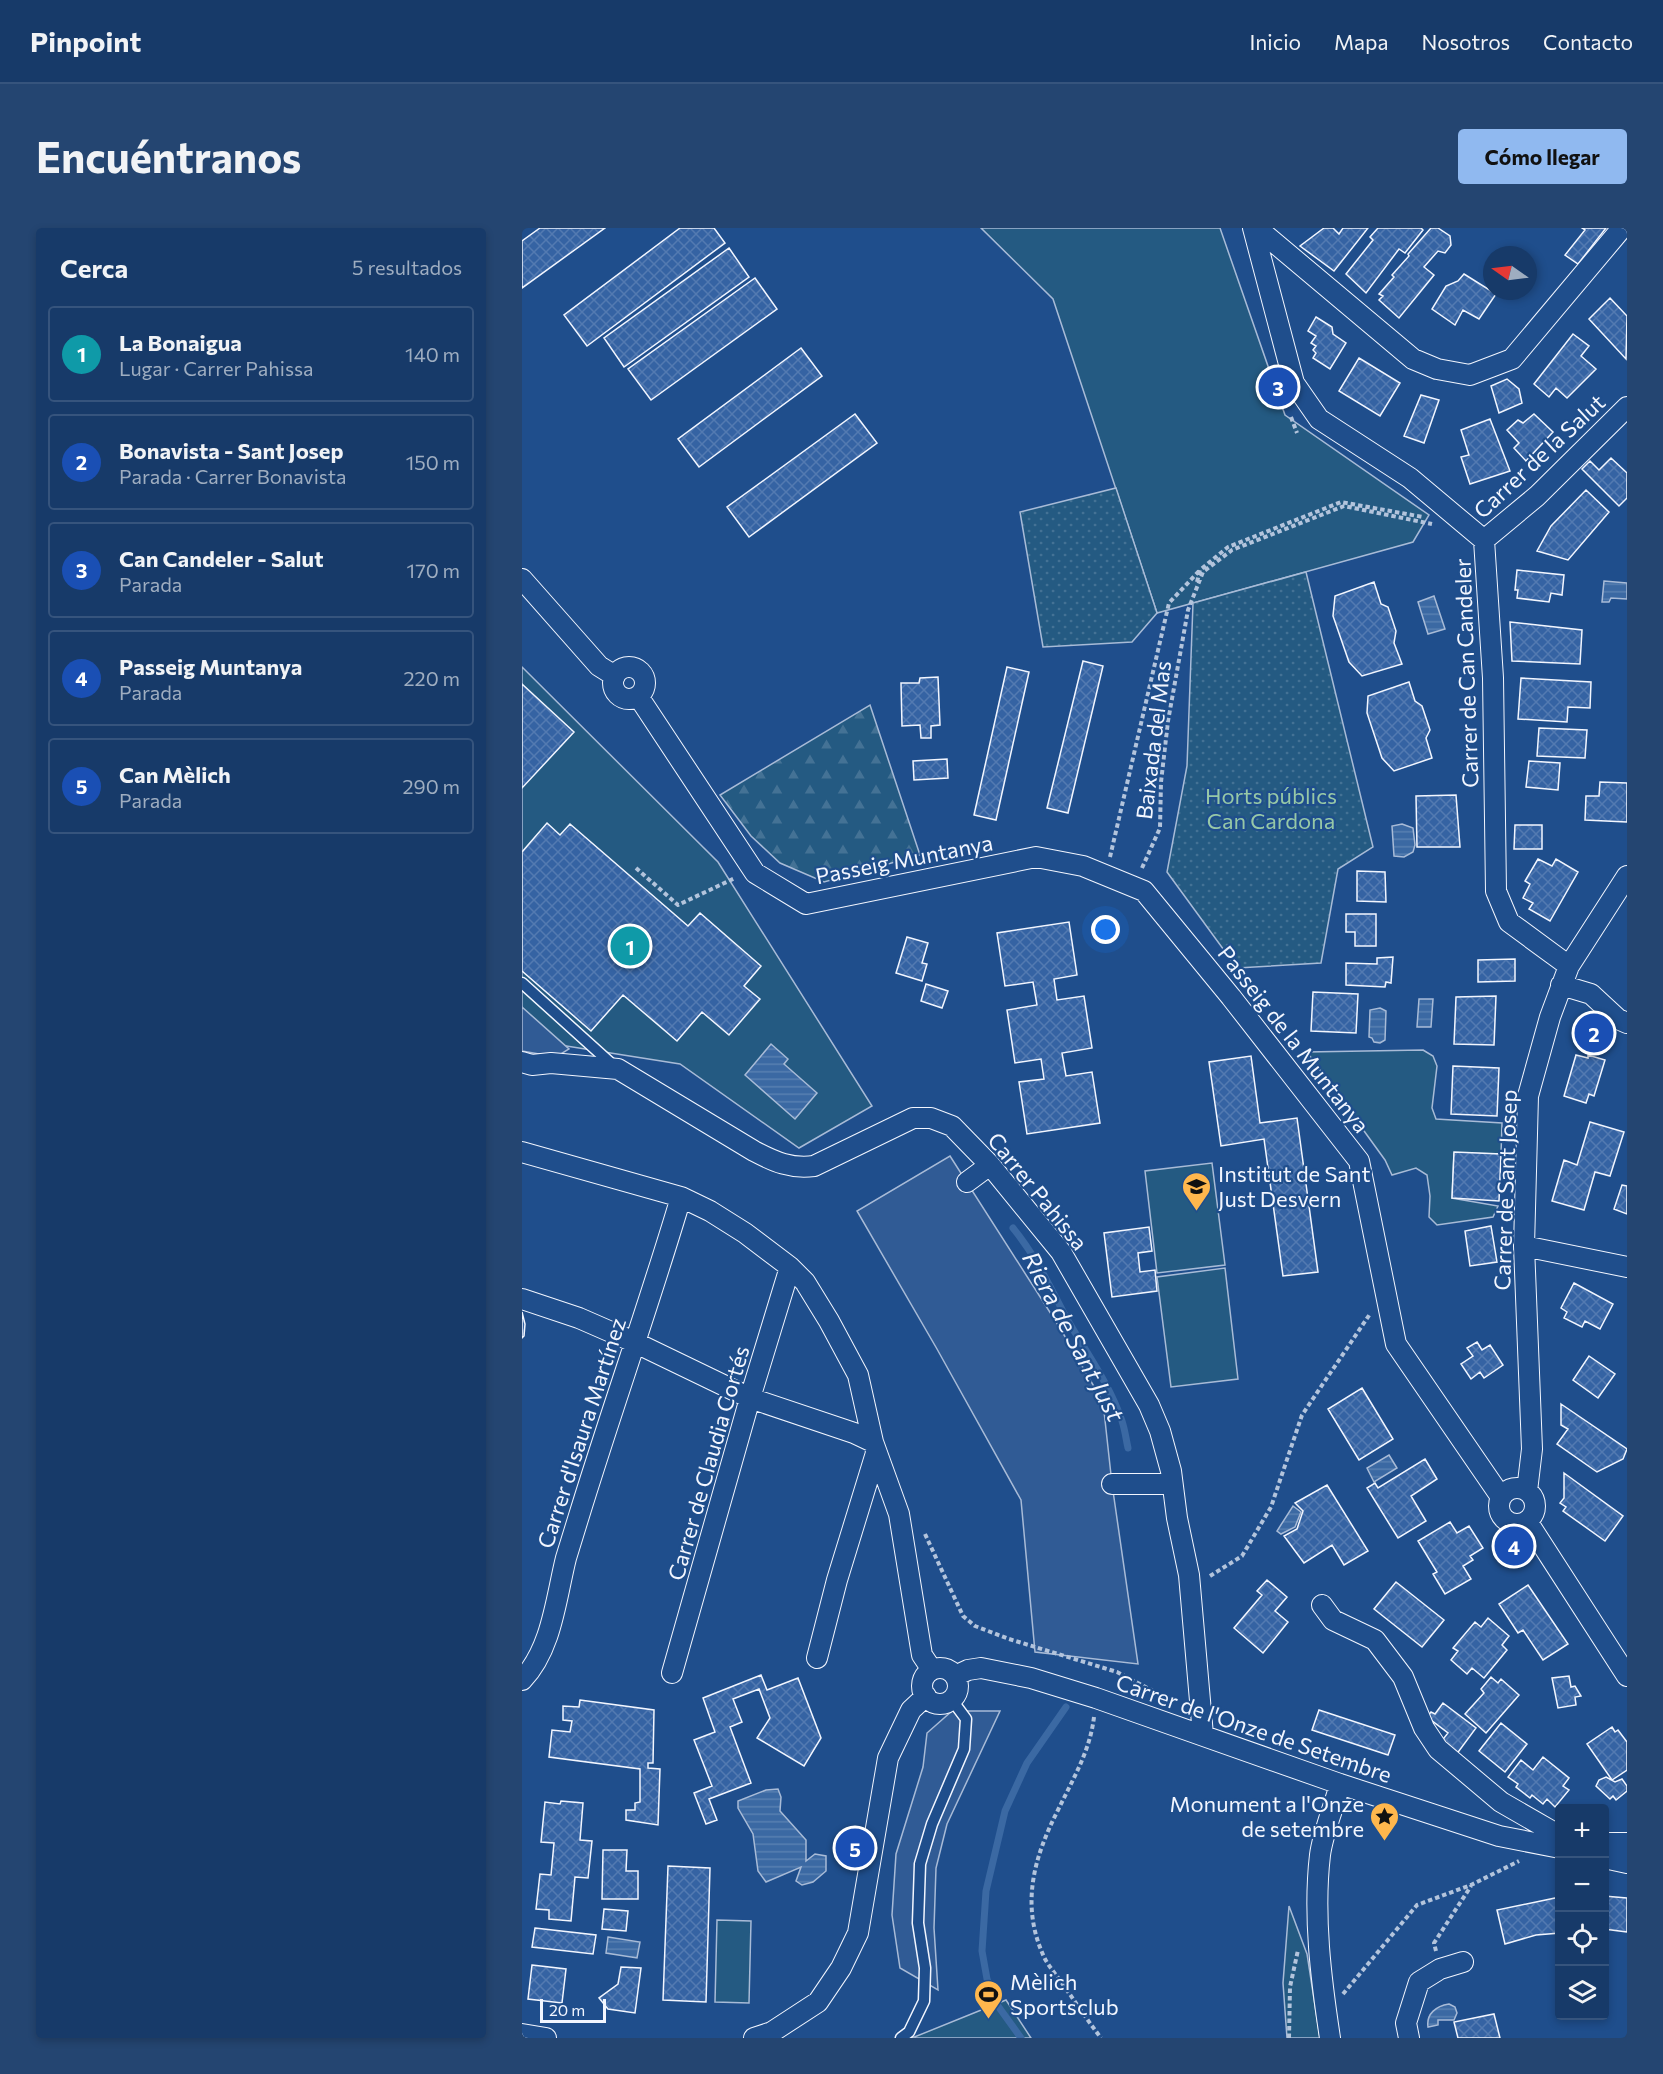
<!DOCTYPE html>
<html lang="es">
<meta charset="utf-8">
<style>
:root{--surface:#173a69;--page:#244571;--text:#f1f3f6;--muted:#9eadc0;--line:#36547d;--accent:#90b9f0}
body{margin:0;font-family:Commissioner,sans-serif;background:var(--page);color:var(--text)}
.controls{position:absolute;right:18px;bottom:18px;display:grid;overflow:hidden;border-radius:6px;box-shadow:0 3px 9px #0003}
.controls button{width:54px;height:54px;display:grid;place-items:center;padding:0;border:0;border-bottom:2px solid var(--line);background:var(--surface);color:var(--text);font:30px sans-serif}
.compass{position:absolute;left:961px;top:18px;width:54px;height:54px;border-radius:50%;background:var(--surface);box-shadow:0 3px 9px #0003;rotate:284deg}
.scale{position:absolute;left:18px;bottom:15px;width:66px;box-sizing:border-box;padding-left:6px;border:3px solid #f2f6ff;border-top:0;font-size:16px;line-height:21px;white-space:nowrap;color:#f2f6ff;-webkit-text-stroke:4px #1f4e8c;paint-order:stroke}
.you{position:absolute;left:584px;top:702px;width:21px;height:21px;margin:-15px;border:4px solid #fff;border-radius:50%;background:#1a73e8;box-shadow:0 0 0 9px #1a73e833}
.badge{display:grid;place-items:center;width:39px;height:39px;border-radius:50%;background:var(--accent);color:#fff;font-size:20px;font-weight:700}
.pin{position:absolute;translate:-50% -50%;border:3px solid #fff;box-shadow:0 2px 6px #0006}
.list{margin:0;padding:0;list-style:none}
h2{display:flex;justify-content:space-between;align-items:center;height:78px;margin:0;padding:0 24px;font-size:26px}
h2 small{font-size:20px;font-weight:400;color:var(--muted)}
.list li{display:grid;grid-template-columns:39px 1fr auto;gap:18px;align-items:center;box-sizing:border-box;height:96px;margin:0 12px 12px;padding:0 12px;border:2px solid var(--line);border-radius:6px}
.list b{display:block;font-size:22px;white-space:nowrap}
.list p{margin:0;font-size:20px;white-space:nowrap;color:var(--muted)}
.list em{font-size:20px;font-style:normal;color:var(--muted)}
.icon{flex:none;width:33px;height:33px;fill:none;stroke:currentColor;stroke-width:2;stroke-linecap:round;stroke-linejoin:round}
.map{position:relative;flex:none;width:1105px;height:1810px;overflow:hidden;border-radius:6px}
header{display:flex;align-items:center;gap:36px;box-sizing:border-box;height:84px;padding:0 30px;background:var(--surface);border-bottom:2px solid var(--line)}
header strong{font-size:28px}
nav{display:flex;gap:33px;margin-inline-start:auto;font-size:21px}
.intro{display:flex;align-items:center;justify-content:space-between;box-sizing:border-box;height:144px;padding:0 36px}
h1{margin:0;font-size:42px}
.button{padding:15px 27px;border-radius:6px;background:var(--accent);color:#111;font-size:21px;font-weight:700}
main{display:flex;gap:36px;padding:0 36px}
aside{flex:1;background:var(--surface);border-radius:6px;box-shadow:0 3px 9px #0003}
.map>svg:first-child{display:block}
.green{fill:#245a82;stroke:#a8bbd7;stroke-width:1.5}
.forest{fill:url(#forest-firs);stroke:#a8bbd7;stroke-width:1.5}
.garden{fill:url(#garden-dots);stroke:#a8bbd7;stroke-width:1.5}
.parking{fill:#305b95;stroke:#a8bbd7;stroke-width:1.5}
.water{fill:url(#water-rules);stroke:#a8bbd7;stroke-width:1.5}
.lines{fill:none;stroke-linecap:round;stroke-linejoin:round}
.stream{stroke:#3b69a3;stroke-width:7}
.building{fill:url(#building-cross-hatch);stroke:#f2f6ff;stroke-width:1.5}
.lane-casing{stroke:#f2f6ff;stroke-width:13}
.street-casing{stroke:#f2f6ff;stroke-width:22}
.path{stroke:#b3c4dc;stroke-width:4;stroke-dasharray:4.5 3;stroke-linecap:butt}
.lane{stroke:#1f4e8c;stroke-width:10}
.street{stroke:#1f4e8c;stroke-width:20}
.labels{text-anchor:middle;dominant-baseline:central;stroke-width:4.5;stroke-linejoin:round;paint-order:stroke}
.street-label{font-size:22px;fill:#f2f6ff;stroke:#1f4e8c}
.park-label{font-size:22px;fill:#97c8a6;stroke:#1f4e8c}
.poi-label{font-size:22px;fill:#f2f6ff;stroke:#1f4e8c;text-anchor:start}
.water-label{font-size:24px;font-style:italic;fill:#f2f6ff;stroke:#1f4e8c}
</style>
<header>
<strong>Pinpoint</strong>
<nav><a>Inicio</a><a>Mapa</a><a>Nosotros</a><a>Contacto</a></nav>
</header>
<div class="intro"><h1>Encuéntranos</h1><a class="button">Cómo llegar</a></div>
<main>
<aside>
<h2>Cerca<small>5 resultados</small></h2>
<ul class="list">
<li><span class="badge" style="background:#0f9aa8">1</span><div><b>La Bonaigua</b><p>Lugar · Carrer Pahissa</p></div><em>140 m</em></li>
<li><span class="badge" style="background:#1a4fb4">2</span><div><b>Bonavista - Sant Josep</b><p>Parada · Carrer Bonavista</p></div><em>150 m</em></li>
<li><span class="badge" style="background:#1a4fb4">3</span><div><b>Can Candeler - Salut</b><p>Parada</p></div><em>170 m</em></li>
<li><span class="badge" style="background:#1a4fb4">4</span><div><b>Passeig Muntanya</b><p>Parada</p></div><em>220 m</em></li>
<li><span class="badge" style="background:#1a4fb4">5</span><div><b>Can Mèlich</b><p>Parada</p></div><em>290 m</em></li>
</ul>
</aside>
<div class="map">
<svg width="1105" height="1810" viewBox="0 0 1105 1810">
<defs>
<pattern id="forest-firs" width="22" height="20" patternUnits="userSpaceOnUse" patternTransform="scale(1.5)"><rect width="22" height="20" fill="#245a82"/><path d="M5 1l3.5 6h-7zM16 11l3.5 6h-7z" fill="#447295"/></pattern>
<pattern id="garden-dots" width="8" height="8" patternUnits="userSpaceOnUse" patternTransform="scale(1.5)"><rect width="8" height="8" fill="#245a82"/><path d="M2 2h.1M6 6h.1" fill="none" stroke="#447295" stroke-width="1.8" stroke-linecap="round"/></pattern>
<pattern id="water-rules" width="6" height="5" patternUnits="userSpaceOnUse" patternTransform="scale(1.5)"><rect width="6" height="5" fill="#3b69a3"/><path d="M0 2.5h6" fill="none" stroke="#587fb1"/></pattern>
<pattern id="building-cross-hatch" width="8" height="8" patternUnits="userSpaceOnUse" patternTransform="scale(1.5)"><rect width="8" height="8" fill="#3563a3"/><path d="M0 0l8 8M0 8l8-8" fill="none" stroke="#537ab1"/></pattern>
</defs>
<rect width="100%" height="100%" fill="#1f4e8c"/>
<path class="green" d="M459,0H698L763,187L907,287L891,314L635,385L531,71Z
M0,439L196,634L350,878L277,920L158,836L0,811Z
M901,822L911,828L915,838L910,880L914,891L980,895L979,926L932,925L930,970L976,978L971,989L915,997L907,989L908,968L905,947L894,940L870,947L863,932L785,824Z
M690,935L703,1037L635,1045L623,943Z
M703,1040L716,1151L649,1159L635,1049Z
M767,1678L785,1726L798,1810H765L761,1755Z
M195,1692L229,1693L227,1775L193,1774Z
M484,1772L509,1810H390Z"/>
<path class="forest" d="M348,477L398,627L302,654L258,635L229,608L198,567Z"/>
<path class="garden" d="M594,260L635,385L610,414L521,419L498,284Z
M784,344L851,619L816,641L799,735L715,740L645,644L665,538L671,375Z"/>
<path class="parking" d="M0,779L47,821L34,829L0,823Z
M428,928L538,1100L581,1174L590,1256L616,1436L513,1424L499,1272L415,1121L335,983Z
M430,1483H478L425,1596L414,1640L412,1700L416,1762L378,1740L370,1687L374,1626L401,1539L405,1505Z"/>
<path class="water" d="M1082,353L1105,355V371L1089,370L1087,374H1080Z
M912,368L923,401L906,406L896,374Z
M880,596L891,600L893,617L891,624L882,629L872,628L870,598Z
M897,771H911L909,799H895Z
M858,780L864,783L863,812L858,815L852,814L850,810L847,809L848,782Z
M249,816L266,831L262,836L295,865L273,891L223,847Z
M867,1227L875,1240L852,1254L845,1240Z
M771,1278L779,1284L773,1299L759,1306L755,1303Z
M256,1561L259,1569L258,1583L284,1612V1633L293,1626L304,1628V1643L291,1654L280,1657L274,1653L279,1639L244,1654L236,1643L231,1606L216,1580V1573L244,1562Z
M86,1709L118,1714L115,1730L84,1725Z
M927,1776L933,1779L935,1785L932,1792H916V1797L906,1799C904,1786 914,1778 927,1776Z"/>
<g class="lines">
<path class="stream" d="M491,1000C514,1028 528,1059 545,1091C564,1124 588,1157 600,1193C603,1202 604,1211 606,1220
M499,1810L476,1778L465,1751L460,1723L464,1663L483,1583L505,1535L544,1479"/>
</g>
<path class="building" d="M18,0H83L0,60V13Z
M158,0H192L203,15L65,118L42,87Z
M802,0H811L817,6L821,0H846L812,43L778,18Z
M856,0H899L901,2L883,25L877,21L844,65L824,46L851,12L848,9Z
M909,0H916L928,8L929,17L923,25L916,23L902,39L912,47L877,90L857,72L861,68L857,66L872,49L870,47L887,28L886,26Z
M1060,0H1084L1056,36L1043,27L1063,2Z
M207,20L227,49L102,139L82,110Z
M942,46L974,66L957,91L941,82L933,97L910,81L924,58L936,53Z
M233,50L255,81L129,172L106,141Z
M1088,70L1105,88L1104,131L1067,91Z
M794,89L810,99L811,106L824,115L808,141L791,130L794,125L791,122L794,118L789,115L794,108L786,103Z
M1051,106L1067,118L1059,128L1074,141L1045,170L1034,160L1027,169L1012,156Z
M279,120L300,148L177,239L156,211Z
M837,130L878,155L858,188L817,163Z
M985,151L997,161L1000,175L977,185L969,158Z
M899,167L917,172L902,215L882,208Z
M333,186L355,215L227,309L205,279Z
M1012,186L1031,204L1004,233L992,220L997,215L985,202L996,192L1001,195Z
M968,191L988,243L948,256L939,229L947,227L939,202Z
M1089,230L1105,245V270L1097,278L1060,241L1068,233L1077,242Z
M1064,262L1087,284L1046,332L1015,323L1029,298Z
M995,342L1042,347L1040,367L1029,365L1027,374L995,370L996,362H993Z
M852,354L859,376L866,379L874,403L872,415L880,436L840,448L827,434L811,388L813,368Z
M988,394L1060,402L1058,436L990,433Z
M561,433L581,438L546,585L525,580Z
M485,439L507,444L474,592L452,587Z
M416,449L418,497L409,498V510H399L398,497L380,498L379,455H397L398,450Z
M999,450L1069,454L1068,480L1046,479L1045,494L996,491Z
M887,454L893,473L900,478L908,502L904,510L910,530L872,543L860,530L845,485L846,468Z
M0,456L52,504L0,560Z
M1017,500L1065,502L1063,530L1015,528Z
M425,531L426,550L392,552L391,533Z
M1007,533L1038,535L1036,562L1004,559Z
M1078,554L1105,555V594L1063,592L1064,568H1077Z
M934,567L938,619H895L894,568Z
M25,595L38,607L48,596L166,698L178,685L239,738L222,758L238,771L207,807L180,784L155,813L101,767L69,803L0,743V624Z
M993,597H1020V621H992Z
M1016,631L1030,638L1034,631L1056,644L1028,693L1007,681L1011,675L1001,670L1008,656L1003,653Z
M835,643L863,644L864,674L835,673Z
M824,686H854V718H833V704H824Z
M547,694L555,747L532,751L535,772L562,768L570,820L540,825L544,848L570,844L578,895L505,906L497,854L522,851L519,831L493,835L485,782L515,777L511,754L483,758L475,705Z
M385,709L406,715L400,735L405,736L400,753L374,745Z
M871,729L869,755L864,754L863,759L824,757V735L855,736V730Z
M993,731V753L956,754V732Z
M404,756L426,763L420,780L399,773Z
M791,764L836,766L834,805L789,803Z
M974,768L972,817L932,816L934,769Z
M1054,827L1066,830V827L1083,832L1072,868L1067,866L1064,875L1042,868Z
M729,828L738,895L775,890L796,1044L761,1048L742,911L699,918L687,834Z
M931,838L977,840L975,888L929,886Z
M1068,894L1102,904L1088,948L1073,944L1062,982L1030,973L1042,932L1055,937Z
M932,924L979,926L977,973L930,970Z
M1100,957L1105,958V986L1092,981Z
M969,998L975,1034L948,1038L943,1003Z
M627,999L630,1023L616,1025L618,1044L633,1042L635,1063L590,1069L582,1005Z
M1052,1055L1091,1076L1078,1101L1063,1093L1060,1099L1042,1090L1045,1084L1039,1080Z
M0,1084L3,1096L2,1108L0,1110Z
M955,1114L960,1122L968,1117L981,1137L962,1150L958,1144L949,1151L939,1136L951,1128L945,1120Z
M1067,1128L1093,1146L1076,1170L1051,1152Z
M840,1160L871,1211L837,1232L806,1181Z
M1039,1176L1105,1221L1101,1231L1075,1244L1035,1216L1046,1201L1039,1197Z
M903,1231L915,1251L889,1268L904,1293L876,1310L845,1260L853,1255L856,1260Z
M1042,1245L1101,1288L1083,1313L1041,1283L1044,1279L1038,1275L1042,1270Z
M805,1257L846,1323L822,1337L810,1317L782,1335L762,1308L775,1301L781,1283L773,1275Z
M928,1294L935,1305L947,1298L961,1320L948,1328L951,1332L941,1338L949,1351L923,1366L911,1346L915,1344L896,1313Z
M745,1352L765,1369L753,1383L766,1394L741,1425L712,1400L740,1367L735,1363Z
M874,1354L922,1392L900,1419L852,1381Z
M1006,1357L1046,1416L1021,1432L1001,1402L996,1405L977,1376Z
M966,1390L987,1408L980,1417L985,1422L962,1450L950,1440L945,1446L929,1432L936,1423L931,1420L953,1394L959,1399Z
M239,1447L245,1462L276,1450L299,1510L282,1538L235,1510L248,1490L237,1461L211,1471L220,1494L208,1499L229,1555L187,1571L195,1592L184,1596L172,1565L190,1558L172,1512L193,1504L181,1470Z
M1047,1448L1049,1459L1053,1458L1059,1468L1053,1469L1054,1477L1036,1480L1030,1450Z
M969,1449L976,1455L979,1451L997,1467L964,1505L943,1486L962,1465L959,1461Z
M58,1472L132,1482L131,1535H126V1540L138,1541L136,1597L104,1592V1582H113V1575L118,1574V1541L27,1529L30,1502L48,1504L50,1493L41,1492V1478L57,1479Z
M921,1475L954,1500L934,1527L918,1515L926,1505L905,1489L909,1484L913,1486Z
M797,1482L873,1507L866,1527L790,1502Z
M979,1495L1005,1516L983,1544L957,1523Z
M1090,1499L1093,1504L1096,1502L1105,1514V1542L1090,1552L1065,1516Z
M1021,1529L1047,1550L1041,1558L1047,1562L1033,1579L1025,1571L1021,1576L1010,1567L1008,1570L994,1559L996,1556L986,1549L999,1532L1011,1542Z
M1084,1549L1093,1554L1100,1551L1105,1558V1563L1094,1572L1091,1568L1088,1571L1074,1558L1077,1552Z
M39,1573L61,1575L58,1612L70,1613L66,1650L53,1649L49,1693L27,1691V1682L14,1681L18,1646L29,1647L32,1615L19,1614L23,1574L38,1576Z
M81,1622H105L104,1643H116V1671H80Z
M146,1638L188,1640L184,1774L141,1772Z
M1082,1668L1105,1670V1704L1082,1701Z
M1038,1669V1705L1014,1707L983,1716L975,1682Z
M82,1681L106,1683L104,1703L80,1701Z
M13,1700L74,1707L71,1726L10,1719Z
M10,1737L44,1741L40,1775L6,1771Z
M99,1739L119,1740L113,1785L86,1781L77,1770L96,1756Z
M972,1786L978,1810H936L932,1794Z"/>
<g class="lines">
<defs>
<path id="lane" d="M0,755L93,839
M379,1810L387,1804L402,1773L403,1740L396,1695L398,1636L410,1596L442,1521L444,1491L430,1472"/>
<path id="street" d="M731,0L772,155L797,191L888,250L962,312L971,450L974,663L987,694L1047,738
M735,0L891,131L915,141L948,147L990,131L1100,0
M962,312L1015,268L1105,179
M0,351L77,438L93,448
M91 455a16 16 0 1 1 32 0a16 16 0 1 1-32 0Z
M116,468L233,645L284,676L514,629L561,638L622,663L709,769L837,933L874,1116L979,1269
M1039,757L1069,766L1096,791L1105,795
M0,834L10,837L29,835L96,841L232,923C253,934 269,941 292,938L391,890H409L430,898L468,937L539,1024L627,1177L638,1203L649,1243L655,1290L667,1347L681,1507
M0,924L159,969L188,983L223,1005L268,1039L283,1054L307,1093L336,1147L351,1214L377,1286L400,1427L410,1442
M445,954L468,937
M1002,1018L1105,1039
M0,1071L57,1090L112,1114L228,1170L332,1205L351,1214
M590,1256H650
M977 1278a18 18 0 1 1 36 0a18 18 0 1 1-36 0Z
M1005,1263L1010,1221L1002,1018L1006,868L1028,789L1047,738L1105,648
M1005,1293L1105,1448
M800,1377L811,1392L853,1412L881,1449L902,1500L916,1521L979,1574L1038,1608
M295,1430L315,1352L354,1225
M400 1458a18 18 0 1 1 36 0a18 18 0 1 1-36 0Z
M150,1445L228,1170L268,1039
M433,1448L446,1442L459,1440L509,1450L574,1470L818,1556L977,1608L1038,1620
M0,1452C30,1421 34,1370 44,1330C48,1317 52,1304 56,1291C89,1183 127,1077 159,969
M1082,1615H1105
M1082,1630L1105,1635
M0,1806L24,1810
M232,1810L250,1804L296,1774L319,1740L336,1705L366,1530L389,1482L404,1468
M808,1810C799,1751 791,1687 798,1627C801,1604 812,1579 818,1556
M887,1810L884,1795L897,1754L918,1741L941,1734"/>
</defs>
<use href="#lane" class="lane-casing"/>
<use href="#street" class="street-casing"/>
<path class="path" d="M769,189L775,205
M675,354L678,342L706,319L819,274L901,289
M588,629L647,375L678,342
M114,640L156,677L213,650
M620,640L638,600L639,554L646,493L666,382L681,344L710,322L822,278L910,296
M403,1306L441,1388L453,1398L487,1411L595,1444L652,1474
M688,1348L720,1328L749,1279L780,1187L848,1086
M572,1489C568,1523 551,1551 536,1582C511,1631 498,1679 523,1731C528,1740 536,1749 542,1758C554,1775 566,1793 579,1810
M914,1723L912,1715L949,1658
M821,1766L895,1677L949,1657L997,1633
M767,1810L768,1759L776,1722"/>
<use href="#lane" class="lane"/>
<use href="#street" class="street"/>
</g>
<defs>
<symbol id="school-pin" viewBox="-11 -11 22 30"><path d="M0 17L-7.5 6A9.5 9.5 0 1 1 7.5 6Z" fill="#ffb74d" stroke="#1f4e8c"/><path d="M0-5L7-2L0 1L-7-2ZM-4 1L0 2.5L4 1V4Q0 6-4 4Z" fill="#111"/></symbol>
<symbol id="sight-pin" viewBox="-11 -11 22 30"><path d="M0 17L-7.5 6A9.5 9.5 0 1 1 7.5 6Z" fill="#ffb74d" stroke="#1f4e8c"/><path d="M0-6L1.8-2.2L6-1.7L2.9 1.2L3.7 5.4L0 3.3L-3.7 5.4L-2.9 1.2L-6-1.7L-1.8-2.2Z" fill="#111"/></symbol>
<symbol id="stadium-pin" viewBox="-11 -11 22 30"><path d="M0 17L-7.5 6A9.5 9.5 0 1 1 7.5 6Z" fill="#ffb74d" stroke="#1f4e8c"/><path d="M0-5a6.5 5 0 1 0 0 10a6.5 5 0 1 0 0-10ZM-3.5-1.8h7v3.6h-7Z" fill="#111"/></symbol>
</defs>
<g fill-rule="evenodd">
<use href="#school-pin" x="658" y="942" width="33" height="45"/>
<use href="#sight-pin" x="846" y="1572" width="33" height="45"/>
<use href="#stadium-pin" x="450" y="1750" width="33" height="45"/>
</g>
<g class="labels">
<g class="street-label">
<text transform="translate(1017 228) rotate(-43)">Carrer de la Salut</text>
<text transform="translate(944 445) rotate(-92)">Carrer de Can Candeler</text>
<text transform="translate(631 512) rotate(-83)">Baixada del Mas</text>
<text transform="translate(382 631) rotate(-11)">Passeig Muntanya</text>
<text transform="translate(772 811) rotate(52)">Passeig de la Muntanya</text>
<text transform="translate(983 962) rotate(-88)">Carrer de Sant Josep</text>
<text transform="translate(516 963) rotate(51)">Carrer Pahissa</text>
<text transform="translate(59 1205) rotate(-72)">Carrer d'Isaura Martínez</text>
<text transform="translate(186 1235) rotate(-74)">Carrer de Claudia Cortés</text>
<text transform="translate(732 1500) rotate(19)">Carrer de l'Onze de Setembre</text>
</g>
<g class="park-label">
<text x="749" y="567">Horts públics<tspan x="749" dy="25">Can Cardona</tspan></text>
</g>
<g class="poi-label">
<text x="696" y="945">Institut de Sant<tspan x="696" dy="25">Just Desvern</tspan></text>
<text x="842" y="1575" text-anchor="end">Monument a l'Onze<tspan x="842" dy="25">de setembre</tspan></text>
<text x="488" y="1753">Mèlich<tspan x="488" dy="25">Sportsclub</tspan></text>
</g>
<g class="water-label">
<text transform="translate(552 1108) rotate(62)">Riera de Sant Just</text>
</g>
</g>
</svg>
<div class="controls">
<button>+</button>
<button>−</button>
<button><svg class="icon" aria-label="locate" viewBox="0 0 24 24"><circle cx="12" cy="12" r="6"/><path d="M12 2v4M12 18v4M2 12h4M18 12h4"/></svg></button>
<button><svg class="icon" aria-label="layers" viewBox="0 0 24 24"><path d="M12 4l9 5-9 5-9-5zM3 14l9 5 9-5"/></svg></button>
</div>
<svg class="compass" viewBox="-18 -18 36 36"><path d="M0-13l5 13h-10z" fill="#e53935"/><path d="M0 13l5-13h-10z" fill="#9eadc0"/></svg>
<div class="scale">20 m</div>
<div class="you"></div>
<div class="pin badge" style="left:108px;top:718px;background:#0f9aa8">1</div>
<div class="pin badge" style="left:1072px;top:805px;background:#1a4fb4">2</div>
<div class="pin badge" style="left:756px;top:159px;background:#1a4fb4">3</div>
<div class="pin badge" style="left:992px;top:1318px;background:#1a4fb4">4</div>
<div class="pin badge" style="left:333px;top:1620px;background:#1a4fb4">5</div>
</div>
</main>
